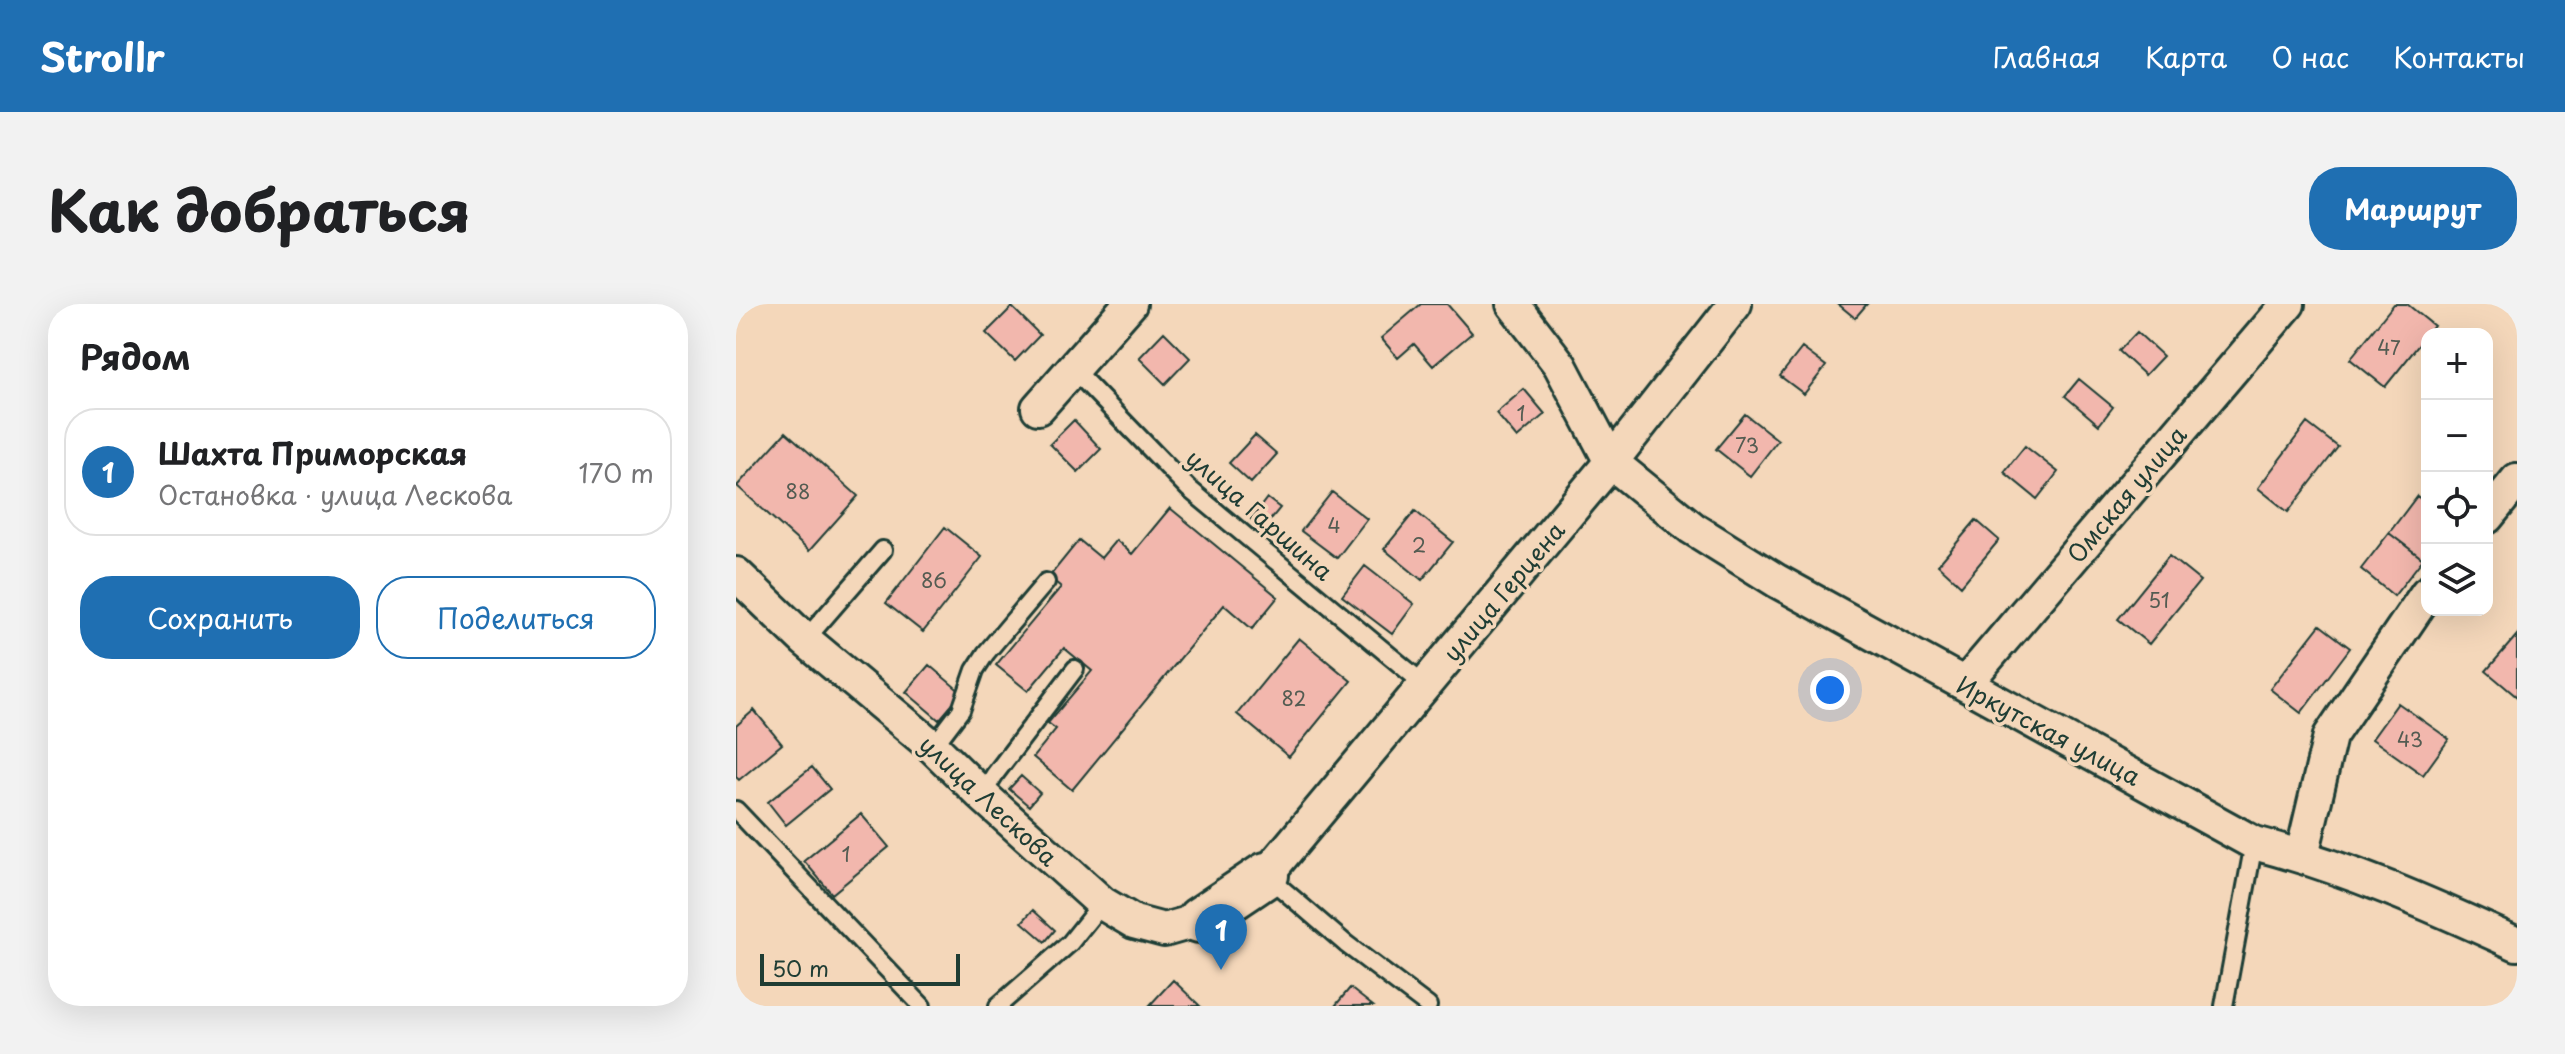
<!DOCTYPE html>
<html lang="ru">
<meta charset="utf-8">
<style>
:root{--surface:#fff;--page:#f2f2f2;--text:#202124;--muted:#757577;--line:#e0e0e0;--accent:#1f6fb2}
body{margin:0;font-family:"Playpen Sans",sans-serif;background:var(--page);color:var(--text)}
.controls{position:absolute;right:24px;top:24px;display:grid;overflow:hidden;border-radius:16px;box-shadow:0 8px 32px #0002}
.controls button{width:72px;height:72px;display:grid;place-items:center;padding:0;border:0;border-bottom:2px solid var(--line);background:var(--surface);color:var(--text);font:40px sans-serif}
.scale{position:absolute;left:24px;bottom:20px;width:200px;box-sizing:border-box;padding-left:8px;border:4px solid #1f3d34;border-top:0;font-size:22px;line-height:28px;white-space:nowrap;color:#1f3d34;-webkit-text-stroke:6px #f4d7ba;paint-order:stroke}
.you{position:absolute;left:1094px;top:386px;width:28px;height:28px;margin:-20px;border:6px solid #fff;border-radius:50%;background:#1a73e8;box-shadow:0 0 0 12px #1a73e833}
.badge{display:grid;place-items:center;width:52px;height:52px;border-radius:50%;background:var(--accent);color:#fff;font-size:26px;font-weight:700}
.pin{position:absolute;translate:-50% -66px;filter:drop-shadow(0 2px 4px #0008)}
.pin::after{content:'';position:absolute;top:42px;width:28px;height:24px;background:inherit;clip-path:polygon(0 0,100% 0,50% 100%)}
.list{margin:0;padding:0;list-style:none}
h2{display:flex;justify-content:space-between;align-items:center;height:104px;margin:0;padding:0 32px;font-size:34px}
h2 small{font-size:26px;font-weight:400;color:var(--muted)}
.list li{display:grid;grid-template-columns:52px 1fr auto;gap:24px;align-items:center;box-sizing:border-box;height:128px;margin:0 16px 16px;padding:0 16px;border:2px solid var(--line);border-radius:32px}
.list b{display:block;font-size:30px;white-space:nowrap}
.list p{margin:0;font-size:26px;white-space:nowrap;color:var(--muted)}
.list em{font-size:26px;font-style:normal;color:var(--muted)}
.actions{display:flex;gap:16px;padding:24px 32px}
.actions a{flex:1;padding:18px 0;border:2px solid var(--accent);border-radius:32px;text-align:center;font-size:28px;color:var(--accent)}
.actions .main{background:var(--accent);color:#fff}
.icon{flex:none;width:44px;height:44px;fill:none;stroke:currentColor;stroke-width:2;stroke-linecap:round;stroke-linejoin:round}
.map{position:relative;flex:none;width:1781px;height:702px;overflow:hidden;border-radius:32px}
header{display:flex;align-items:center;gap:48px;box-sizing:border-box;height:112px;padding:0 40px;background:var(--accent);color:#fff}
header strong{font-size:38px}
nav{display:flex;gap:44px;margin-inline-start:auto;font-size:28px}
.intro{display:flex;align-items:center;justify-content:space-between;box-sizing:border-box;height:192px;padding:0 48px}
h1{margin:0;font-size:56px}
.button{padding:20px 36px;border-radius:32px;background:var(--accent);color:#fff;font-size:28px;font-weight:700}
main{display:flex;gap:48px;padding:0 48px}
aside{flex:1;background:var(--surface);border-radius:32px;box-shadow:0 8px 32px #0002}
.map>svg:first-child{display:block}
.building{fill:#f2b7ad;stroke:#1f3d34;stroke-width:2}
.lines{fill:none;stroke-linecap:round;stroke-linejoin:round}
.lane-casing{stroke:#1f3d34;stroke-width:22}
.street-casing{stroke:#1f3d34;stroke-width:38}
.secondary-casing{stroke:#1f3d34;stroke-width:50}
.lane{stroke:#f4d7ba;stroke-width:16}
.street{stroke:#f4d7ba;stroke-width:32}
.secondary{stroke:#f4d7ba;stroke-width:44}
.labels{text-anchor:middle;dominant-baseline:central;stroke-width:7;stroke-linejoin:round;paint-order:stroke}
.number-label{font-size:20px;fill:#545c52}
.street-label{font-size:24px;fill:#1f3d34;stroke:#f4d7ba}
</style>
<header>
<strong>Strollr</strong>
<nav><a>Главная</a><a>Карта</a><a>О нас</a><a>Контакты</a></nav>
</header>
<div class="intro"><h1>Как добраться</h1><a class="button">Маршрут</a></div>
<main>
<aside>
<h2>Рядом<small></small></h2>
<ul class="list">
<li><span class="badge">1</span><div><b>Шахта Приморская</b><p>Остановка · улица Лескова</p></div><em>170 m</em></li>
</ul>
<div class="actions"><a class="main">Сохранить</a><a>Поделиться</a></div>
</aside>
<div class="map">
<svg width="1781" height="702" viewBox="0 0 1781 702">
<rect width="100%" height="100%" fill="#f4d7ba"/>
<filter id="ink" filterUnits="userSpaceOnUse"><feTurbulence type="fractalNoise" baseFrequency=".0125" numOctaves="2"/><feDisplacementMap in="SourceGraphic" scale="16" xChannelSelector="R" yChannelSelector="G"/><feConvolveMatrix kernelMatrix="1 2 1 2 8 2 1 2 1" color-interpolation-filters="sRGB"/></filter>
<g filter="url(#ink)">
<path class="building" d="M685,0H711L736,29L697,62L678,40L662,54L645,34Z
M1102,0H1131L1119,14Z
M1658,0H1671L1698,22L1649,83L1614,55Z
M276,3L304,31L279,57L250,29Z
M428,28L454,54L429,80L403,54Z
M1401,28L1427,52L1409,71L1383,47Z
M1066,44L1090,62L1068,90L1044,72Z
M1343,75L1377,103L1363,121L1329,92Z
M788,85L809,110L781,134L760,109Z
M1009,110L1042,136L1014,172L980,145Z
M338,116L365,145L342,168L314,140Z
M1571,119L1602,143L1552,208L1522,184Z
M50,128L122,192L73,247L1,182Z
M519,131L541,150L515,179L493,159Z
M1289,142L1322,168L1301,195L1268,168Z
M596,188L631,215L601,254L565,227Z
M1681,192L1691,200V249L1687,255L1653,229Z
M531,194L544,204L527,225L515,215Z
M434,204L542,293L516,325L488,301L336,486L297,453L320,425L312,419L356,367L328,344L292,387L260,361L325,283L313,273L343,236L365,254L380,236L396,250Z
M679,207L717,238L686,276L648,245Z
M1240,216L1263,236L1225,282L1202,261Z
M209,223L246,253L187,328L150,299Z
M1653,229L1687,255L1658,292L1625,265Z
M1433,252L1464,277L1413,340L1382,315Z
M629,262L678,300L656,330L606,292Z
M1584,321L1614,344L1565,409L1534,385Z
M1781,331V393L1750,367Z
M563,334L615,377L553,453L501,410Z
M193,361L226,389L203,416L170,388Z
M1662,399L1713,435L1687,471L1636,435Z
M18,406L46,440L3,476L0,473V422Z
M76,463L94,485L50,521L32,498Z
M285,472L304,489L293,502L273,485Z
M125,510L153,543L96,590L68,557Z
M297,606L319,626L309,638L286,618Z
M437,676L464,702H413Z
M614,684L637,702H599Z"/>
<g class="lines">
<defs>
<path id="lane" d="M337,65L452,184L689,381
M69,336L147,246
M197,443L225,406L239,366L250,349L310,278
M246,491L259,470L339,365
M0,506L186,702
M531,572L610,640L692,702
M262,702L334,639L366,599
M1488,702L1518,539"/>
<path id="street" d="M777,0L824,61L875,158L956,224L1041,277L1518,539C1610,563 1696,601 1781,640
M302,104L394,0
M1751,213L1781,176
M0,270L69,336L197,443L246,491L366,599L398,618L428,626L463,616
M1229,380L1552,0
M1566,551L1594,432L1691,289
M530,571L875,158L999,0"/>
<path id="secondary" d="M463,616L530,571"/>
</defs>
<use href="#lane" class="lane-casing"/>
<use href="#street" class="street-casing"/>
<use href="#secondary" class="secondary-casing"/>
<use href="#lane" class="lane"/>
<use href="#street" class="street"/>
<use href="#secondary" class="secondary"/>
</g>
</g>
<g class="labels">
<g class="number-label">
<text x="1653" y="43">47</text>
<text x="785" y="109">1</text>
<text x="1011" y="141">73</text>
<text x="62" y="187">88</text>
<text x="598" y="221">4</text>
<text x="683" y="241">2</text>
<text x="198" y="276">86</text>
<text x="1423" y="296">51</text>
<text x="558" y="394">82</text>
<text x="1674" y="435">43</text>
<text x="110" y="550">1</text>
</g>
<g class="street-label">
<text transform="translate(1390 190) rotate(-50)">Омская улица</text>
<text transform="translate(524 210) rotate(41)">улица Гаршина</text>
<text transform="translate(767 287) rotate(-50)">улица Герцена</text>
<text transform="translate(1313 426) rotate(28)">Иркутская улица</text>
<text transform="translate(253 496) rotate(43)">улица Лескова</text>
</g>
</g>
</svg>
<div class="controls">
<button>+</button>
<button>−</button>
<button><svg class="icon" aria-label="locate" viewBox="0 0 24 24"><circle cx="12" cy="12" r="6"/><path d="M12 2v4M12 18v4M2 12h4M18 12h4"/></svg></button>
<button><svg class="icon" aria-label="layers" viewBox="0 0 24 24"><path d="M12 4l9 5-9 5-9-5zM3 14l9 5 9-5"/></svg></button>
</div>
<div class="scale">50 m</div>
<div class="you"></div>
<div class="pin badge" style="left:485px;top:666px">1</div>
</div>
</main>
